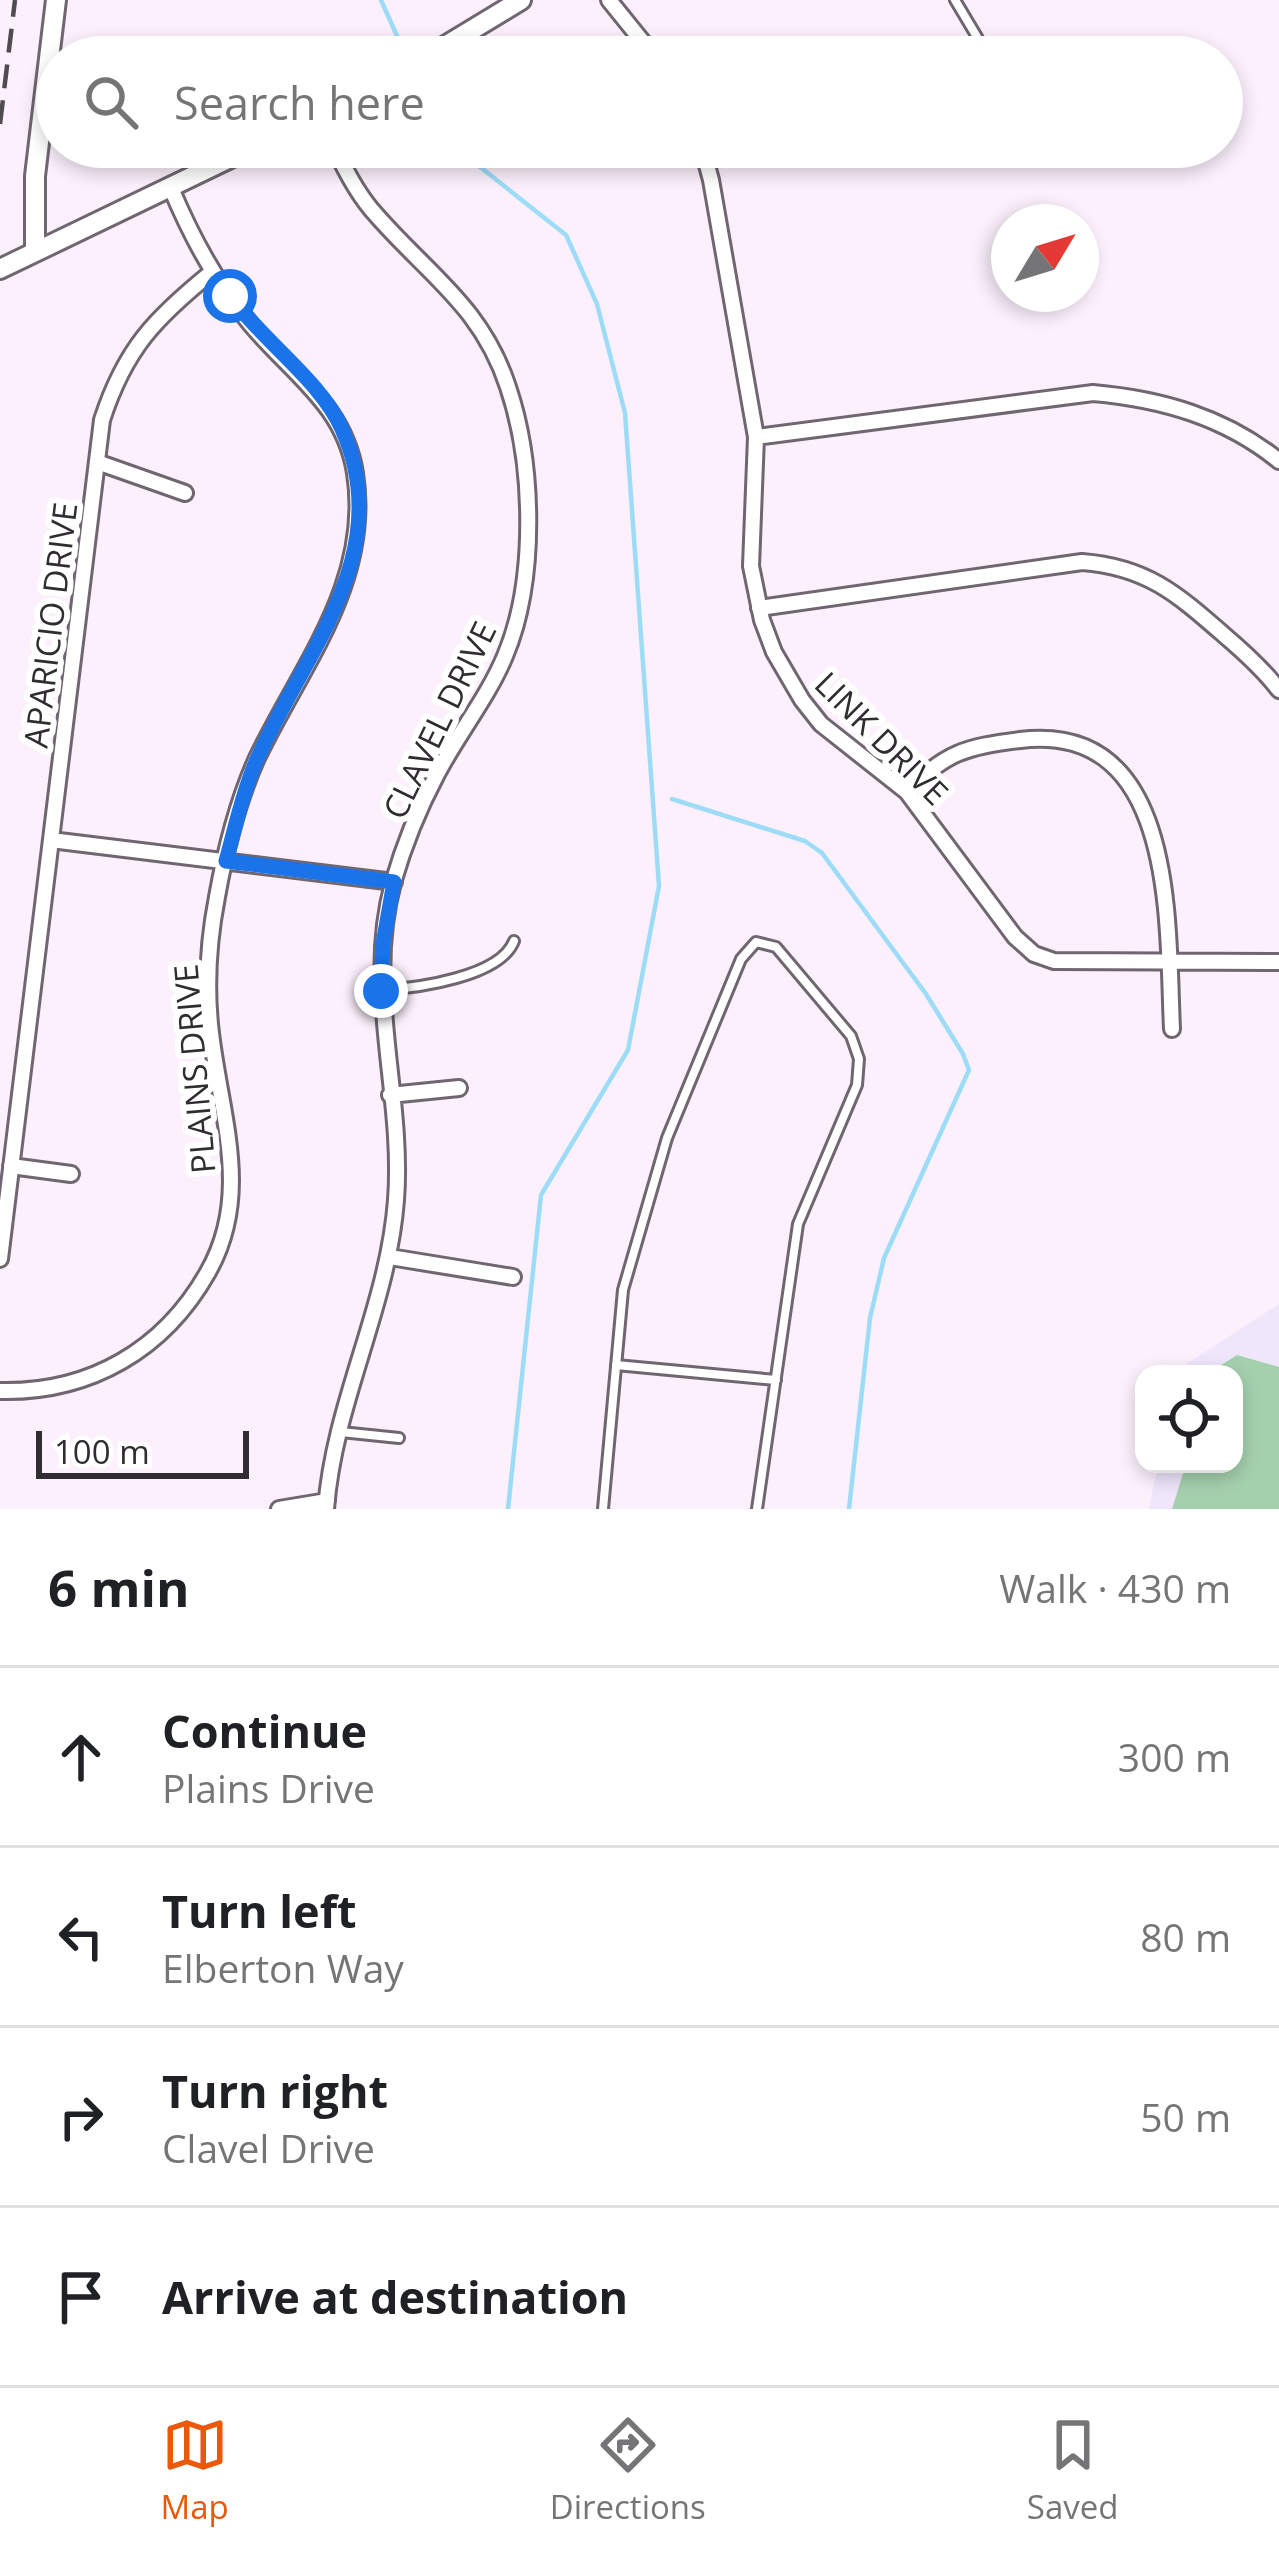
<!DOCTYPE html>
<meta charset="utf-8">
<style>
:root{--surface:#fff;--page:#f6f6f6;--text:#202124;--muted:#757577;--line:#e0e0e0;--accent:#ea580c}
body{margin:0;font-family:"Open Sans",sans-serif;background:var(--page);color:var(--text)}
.controls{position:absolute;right:36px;bottom:36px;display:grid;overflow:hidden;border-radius:24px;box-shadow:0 6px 18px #0003}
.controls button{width:108px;height:108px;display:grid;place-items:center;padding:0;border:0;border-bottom:3px solid var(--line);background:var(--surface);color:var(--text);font:60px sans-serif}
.compass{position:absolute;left:991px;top:204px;width:108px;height:108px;border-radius:50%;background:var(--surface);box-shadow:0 6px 18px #0003;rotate:52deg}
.scale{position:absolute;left:36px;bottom:30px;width:213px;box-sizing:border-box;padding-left:12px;border:6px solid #302c31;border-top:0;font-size:33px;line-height:42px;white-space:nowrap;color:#302c31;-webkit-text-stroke:9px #fff;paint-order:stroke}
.stop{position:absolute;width:36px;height:36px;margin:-27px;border:9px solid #1a73e8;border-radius:50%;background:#fff}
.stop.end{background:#1a73e8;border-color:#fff;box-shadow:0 3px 12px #0008}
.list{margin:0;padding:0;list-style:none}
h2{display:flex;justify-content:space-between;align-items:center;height:156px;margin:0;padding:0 48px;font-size:51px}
h2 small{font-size:39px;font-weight:400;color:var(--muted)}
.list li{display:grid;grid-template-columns:78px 1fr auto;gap:36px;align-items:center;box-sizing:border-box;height:180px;padding:0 48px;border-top:3px solid var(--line)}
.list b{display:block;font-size:45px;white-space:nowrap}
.list p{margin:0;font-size:39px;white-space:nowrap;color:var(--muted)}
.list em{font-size:39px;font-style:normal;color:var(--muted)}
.icon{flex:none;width:66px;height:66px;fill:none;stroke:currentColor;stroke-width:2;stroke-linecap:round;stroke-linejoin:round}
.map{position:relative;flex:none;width:1279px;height:1509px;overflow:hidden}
.search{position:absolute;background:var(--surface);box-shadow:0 6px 18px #0003;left:36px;right:36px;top:36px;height:132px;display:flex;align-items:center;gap:30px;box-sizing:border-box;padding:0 42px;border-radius:66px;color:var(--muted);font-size:45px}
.sheet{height:876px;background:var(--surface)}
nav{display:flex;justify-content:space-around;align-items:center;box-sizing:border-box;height:168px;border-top:3px solid var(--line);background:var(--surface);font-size:33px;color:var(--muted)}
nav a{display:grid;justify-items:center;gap:6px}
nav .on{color:var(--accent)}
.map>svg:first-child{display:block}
.education{fill:#efe6fb}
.green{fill:#a5d0ae}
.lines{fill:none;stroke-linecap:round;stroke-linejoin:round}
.stream{stroke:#9ddcf7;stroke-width:4.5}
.service-casing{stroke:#6f6670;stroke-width:14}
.minor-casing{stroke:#6f6670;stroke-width:20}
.tertiary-casing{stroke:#6f6670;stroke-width:24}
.service{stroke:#fff;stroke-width:8}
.minor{stroke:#fff;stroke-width:14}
.tertiary{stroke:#fff;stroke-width:18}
.rail{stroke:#504b51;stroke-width:4.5;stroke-dasharray:24 12;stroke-linecap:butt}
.route{stroke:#1a73e8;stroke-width:15}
.labels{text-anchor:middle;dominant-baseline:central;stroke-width:12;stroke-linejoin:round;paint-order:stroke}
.street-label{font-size:33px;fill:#302c31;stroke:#fff}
</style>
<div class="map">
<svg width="1279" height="1509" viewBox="0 0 1279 1509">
<rect width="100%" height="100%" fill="#fbf0fc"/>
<path class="education" d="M1279,1304V1509H1149L1158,1464H1234V1374H1177V1370Z"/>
<path class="green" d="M1237,1355L1279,1367V1509H1172L1186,1464H1234V1374H1213L1215,1369Z"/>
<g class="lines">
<path class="stream" d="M381,0L406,56
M455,147L566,235L597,304L625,413L659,886L628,1050L541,1195L508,1509
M672,799L805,841L822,853L926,994L963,1054L969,1070L884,1258L870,1318L849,1509"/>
<defs>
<path id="service" d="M955,0L989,57
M382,990C417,988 500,977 514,941
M616,1365L776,1380
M341,1432L399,1438
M603,1509L623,1290L667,1138L741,959L756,942L776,947L851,1036L859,1059L857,1085L798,1224L757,1509"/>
<path id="minor" d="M609,0L655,57
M702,147L711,180L756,437L751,566L762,620L774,652L802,700L821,724L907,792L1015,937L1034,954L1054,961L1279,962
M756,437L1093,393C1161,399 1225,417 1279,461
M97,462L185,493
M759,608L1082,562C1147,567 1177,594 1224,635C1244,652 1263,669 1279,690
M907,792C945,752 966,747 1020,740C1178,721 1167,925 1172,1029
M51,840L394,882
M390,1095L459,1088
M11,1166L71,1174
M390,1257L513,1277
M0,1259L102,420C125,349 155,318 212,272
M0,1391C90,1393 164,1350 208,1272C254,1191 218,1109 210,1024C206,982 209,938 217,897C225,852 238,800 257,758C301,666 372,582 355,473C344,403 289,372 248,321C215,281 191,236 171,188
M279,1509L327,1501
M326,1509C334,1402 388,1307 396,1200C404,1093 364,990 393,883C403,848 420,806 437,774C458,734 488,697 505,656C537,580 534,464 508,387C481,304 424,272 371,209C356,191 345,169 334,147"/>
<path id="tertiary" d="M427,57L521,0
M35,252V176L56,0
M0,269L253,147"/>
</defs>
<use href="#service" class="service-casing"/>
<use href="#minor" class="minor-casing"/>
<use href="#tertiary" class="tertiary-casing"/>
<use href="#service" class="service"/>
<use href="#minor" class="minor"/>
<use href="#tertiary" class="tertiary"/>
<path class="rail" d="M0,124L15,0"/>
</g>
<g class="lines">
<path class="route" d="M230,296C263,341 321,381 342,429C399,555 300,657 255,764C242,795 235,829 226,861L394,882L383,944L381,991"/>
</g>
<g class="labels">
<g class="street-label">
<text transform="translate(50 625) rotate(-83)">APARICIO DRIVE</text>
<text transform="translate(439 720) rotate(-64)">CLAVEL DRIVE</text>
<text transform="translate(882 738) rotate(45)">LINK DRIVE</text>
<text transform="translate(194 1069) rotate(-95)">PLAINS DRIVE</text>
</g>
</g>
</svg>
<div class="controls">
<button><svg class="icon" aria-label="locate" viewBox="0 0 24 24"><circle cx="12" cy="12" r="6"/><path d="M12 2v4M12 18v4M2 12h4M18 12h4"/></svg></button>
</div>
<svg class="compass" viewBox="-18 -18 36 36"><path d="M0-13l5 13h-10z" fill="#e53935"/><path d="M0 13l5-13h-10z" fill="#757577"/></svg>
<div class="scale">100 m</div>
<div class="stop" style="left:230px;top:296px"></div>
<div class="stop end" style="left:381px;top:991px"></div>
<div class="search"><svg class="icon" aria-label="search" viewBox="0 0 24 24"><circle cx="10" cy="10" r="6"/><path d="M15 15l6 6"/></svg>Search here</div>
</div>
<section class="sheet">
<h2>6 min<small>Walk · 430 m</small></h2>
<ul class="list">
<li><svg class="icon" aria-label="ahead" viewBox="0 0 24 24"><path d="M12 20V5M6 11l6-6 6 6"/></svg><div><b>Continue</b><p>Plains Drive</p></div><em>300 m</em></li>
<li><svg class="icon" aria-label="left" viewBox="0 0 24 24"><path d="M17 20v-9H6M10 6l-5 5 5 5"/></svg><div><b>Turn left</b><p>Elberton Way</p></div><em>80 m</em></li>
<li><svg class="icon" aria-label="right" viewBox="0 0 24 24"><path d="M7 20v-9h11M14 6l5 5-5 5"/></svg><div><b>Turn right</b><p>Clavel Drive</p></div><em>50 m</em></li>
<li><svg class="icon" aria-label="arrive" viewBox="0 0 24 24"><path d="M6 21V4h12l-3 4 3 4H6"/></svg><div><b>Arrive at destination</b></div></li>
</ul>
</section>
<nav>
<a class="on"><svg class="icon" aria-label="map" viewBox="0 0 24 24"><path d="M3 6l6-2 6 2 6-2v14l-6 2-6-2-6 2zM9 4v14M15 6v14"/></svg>Map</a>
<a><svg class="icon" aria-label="directions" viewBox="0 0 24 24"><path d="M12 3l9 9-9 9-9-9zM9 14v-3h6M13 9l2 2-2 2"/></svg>Directions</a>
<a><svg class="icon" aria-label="saved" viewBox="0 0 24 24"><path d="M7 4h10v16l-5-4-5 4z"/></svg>Saved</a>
</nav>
